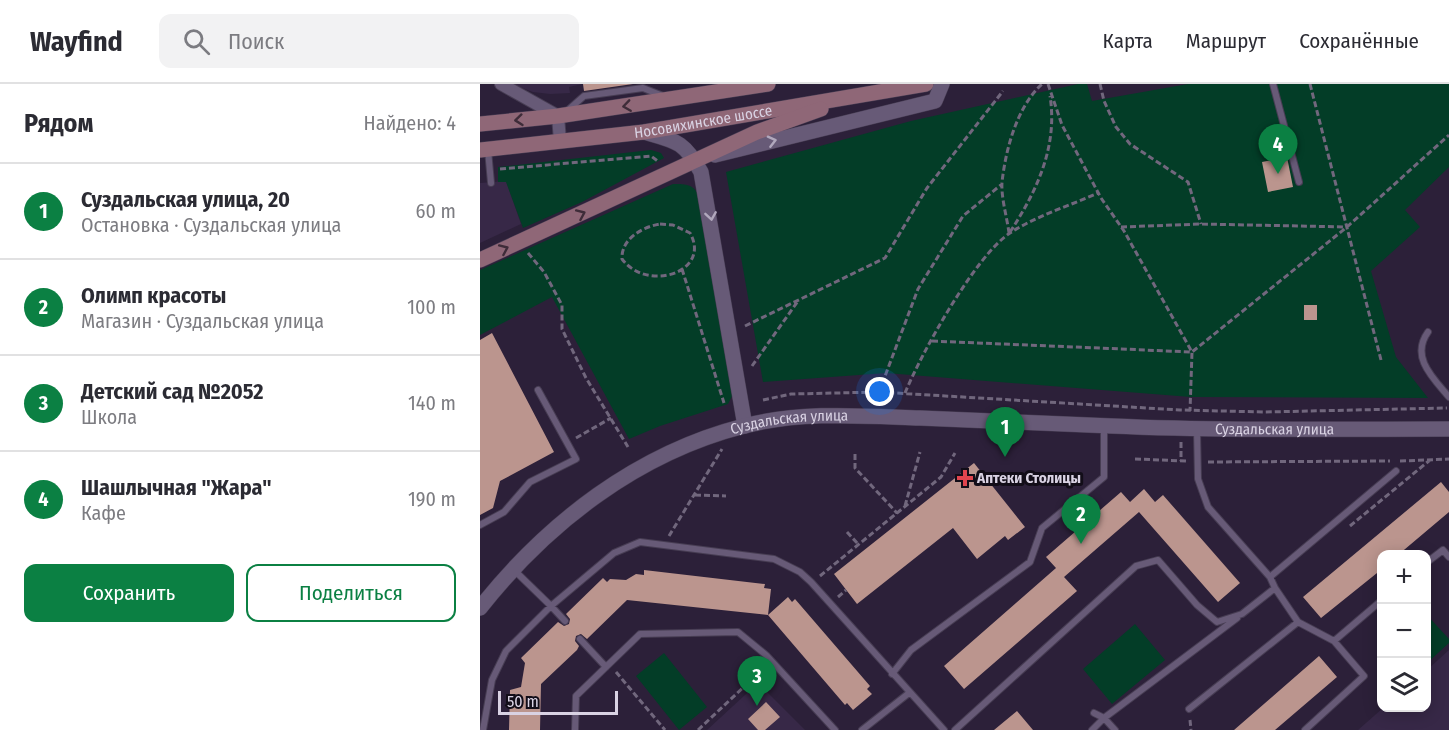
<!DOCTYPE html>
<html lang="ru">
<meta charset="utf-8">
<style>
:root{--surface:#fff;--page:#f2f2f3;--text:#2b2b33;--muted:#7c7c81;--line:#e1e1e2;--accent:#0b8043}
body{margin:0;font-family:"Fira Sans Condensed",sans-serif;background:var(--page);color:var(--text)}
.controls{position:absolute;right:18px;bottom:18px;display:grid;overflow:hidden;border-radius:12px;box-shadow:0 3px 15px #0003}
.controls button{width:54px;height:54px;display:grid;place-items:center;padding:0;border:0;border-bottom:2px solid var(--line);background:var(--surface);color:var(--text);font:30px sans-serif}
.scale{position:absolute;left:18px;bottom:15px;width:120px;box-sizing:border-box;padding-left:6px;border:3px solid #d9d2e3;border-top:0;font-size:16px;line-height:21px;white-space:nowrap;color:#d9d2e3;-webkit-text-stroke:4px #120d18;paint-order:stroke}
.you{position:absolute;left:400px;top:308px;width:21px;height:21px;margin:-15px;border:4px solid #fff;border-radius:50%;background:#1a73e8;box-shadow:0 0 0 9px #1a73e833}
.badge{display:grid;place-items:center;width:39px;height:39px;border-radius:50%;background:var(--accent);color:#fff;font-size:20px;font-weight:700}
.pin{position:absolute;translate:-50% -50px;filter:drop-shadow(0 2px 3px #0008)}
.pin::after{content:'';position:absolute;top:32px;width:21px;height:18px;background:inherit;clip-path:polygon(0 0,100% 0,50% 100%)}
.list{margin:0;padding:0;list-style:none}
h2{display:flex;justify-content:space-between;align-items:center;height:78px;margin:0;padding:0 24px;font-size:26px}
h2 small{font-size:20px;font-weight:400;color:var(--muted)}
.list li{display:grid;grid-template-columns:39px 1fr auto;gap:18px;align-items:center;box-sizing:border-box;height:96px;padding:0 24px;border-top:2px solid var(--line)}
.list b{display:block;font-size:22px;white-space:nowrap}
.list p{margin:0;font-size:20px;white-space:nowrap;color:var(--muted)}
.list em{font-size:20px;font-style:normal;color:var(--muted)}
.actions{display:flex;gap:12px;padding:18px 24px}
.actions a{flex:1;padding:14px 0;border:2px solid var(--accent);border-radius:12px;text-align:center;font-size:21px;color:var(--accent)}
.actions .main{background:var(--accent);color:#fff}
.icon{flex:none;width:33px;height:33px;fill:none;stroke:currentColor;stroke-width:2;stroke-linecap:round;stroke-linejoin:round}
.map{position:relative;flex:none;width:969px;height:646px;overflow:hidden}
header{display:flex;align-items:center;gap:36px;box-sizing:border-box;height:84px;padding:0 30px;background:var(--surface);border-bottom:2px solid var(--line)}
header strong{font-size:28px}
nav{display:flex;gap:33px;margin-inline-start:auto;font-size:21px}
.search{width:420px;height:54px;background:var(--page);display:flex;align-items:center;gap:15px;box-sizing:border-box;padding:0 21px;border-radius:12px;color:var(--muted);font-size:22px}
main{display:flex}
aside{flex:1;background:var(--surface)}
.map>svg:first-child{display:block}
.built{fill:#372847}
.green{fill:#033d27}
.building{fill:#bb958e}
.lines{fill:none;stroke-linecap:round;stroke-linejoin:round}
.service-casing{stroke:#473d53;stroke-width:8}
.minor-casing{stroke:#473d53;stroke-width:14}
.tertiary-casing{stroke:#473d53;stroke-width:16}
.secondary-casing{stroke:#473d53;stroke-width:16}
.path{stroke:#71677d;stroke-width:3;stroke-dasharray:6 3;stroke-linecap:butt}
.service{stroke:#675a77;stroke-width:6}
.minor{stroke:#675a77;stroke-width:12}
.tertiary{stroke:#675a77;stroke-width:15}
.secondary{stroke:#8f6777;stroke-width:15}
.oneway{stroke:#3e2c39}
.oneway2{stroke:#b1a8bd}
.health-dot{fill:#e0444e;stroke:#120d18;stroke-width:2}
.labels{text-anchor:middle;dominant-baseline:central;stroke-width:6;stroke-linejoin:round;paint-order:stroke}
.street-label{font-size:15px;fill:#d9d2e3;stroke:#120d18}
.poi-label{font-size:15px;font-weight:bold;fill:#d9d2e3;stroke:#120d18;text-anchor:start}
</style>
<header>
<strong>Wayfind</strong>
<div class="search"><svg class="icon" aria-label="search" viewBox="0 0 24 24"><circle cx="10" cy="10" r="6"/><path d="M15 15l6 6"/></svg>Поиск</div>
<nav><a>Карта</a><a>Маршрут</a><a>Сохранённые</a></nav>
</header>
<main>
<aside>
<h2>Рядом<small>Найдено: 4</small></h2>
<ul class="list">
<li><span class="badge">1</span><div><b>Суздальская улица, 20</b><p>Остановка · Суздальская улица</p></div><em>60 m</em></li>
<li><span class="badge">2</span><div><b>Олимп красоты</b><p>Магазин · Суздальская улица</p></div><em>100 m</em></li>
<li><span class="badge">3</span><div><b>Детский сад №2052</b><p>Школа</p></div><em>140 m</em></li>
<li><span class="badge">4</span><div><b>Шашлычная &quot;Жара&quot;</b><p>Кафе</p></div><em>190 m</em></li>
</ul>
<div class="actions"><a class="main">Сохранить</a><a>Поделиться</a></div>
</aside>
<div class="map">
<svg width="969" height="646" viewBox="0 0 969 646">
<rect width="100%" height="100%" fill="#2c2039"/>
<path class="built" d="M31,0H102L89,3L90,9L70,10L53,8Z
M26,97L41,140L0,159V99Z
M969,566V646H878L903,624H946L947,586Z
M278,599L325,646H227Z"/>
<path class="green" d="M598,0H607L612,17L708,0H969V83L925,126L940,143L891,187L916,273L948,314L711,313L406,289L283,298L246,88L431,37Z
M171,66L181,69L184,74L102,118L43,144L26,98H18V83Z
M193,100C207,100 214,100 220,114L253,310L248,320L180,342L149,355L72,213L0,251V186Z
M946,530L969,555V559L947,579Z
M655,540L685,576L632,620L603,585Z
M184,569L227,623L199,646L156,592Z"/>
<path class="building" d="M103,0H153L104,7Z
M807,73L813,103L788,108L782,78Z
M824,221H837V236H824Z
M12,249L74,368L20,397L13,424L0,431V256Z
M494,379L545,443L528,456L525,452L497,475L473,444L377,520L354,490Z
M961,398L969,408V428L918,471H902V485L841,534L823,513Z
M664,405L675,418L683,411L760,499L738,518L659,428L584,493L597,507L484,605L464,582L576,484L566,473L641,408L650,418Z
M164,486L285,500L284,504L291,505L288,531L308,513L312,518L315,515L390,602L387,605L392,610L373,626L367,619L365,621L288,531L147,516L107,555L101,550L96,552L95,557L99,562L97,566L61,600L60,646H29L30,606L41,603L45,579L41,574L78,538L84,542L89,540L90,535L86,530L123,494L127,498L130,495L146,496L156,490L164,491Z
M839,572L857,593L795,646H754Z
M286,618L300,633L285,646H278L268,635Z
M537,627L553,646H514Z"/>
<g class="lines">
<defs>
<path id="service" d="M793,0L819,98
M87,27L104,12L163,4L183,12
M8,66L11,99
M948,248C930,273 953,294 969,313
M717,347L718,395L728,423L790,493L795,504
M0,441L24,428L50,398L96,375L58,306
M946,479L963,466L969,473
M34,486L71,522L134,469L160,458L294,475L320,488L331,498L464,646
M790,493L916,387
M100,555L126,583
M854,557L902,516
M412,590L431,566L550,478L562,444L624,393V342
M709,625L818,538
M3,646L12,596L26,567L71,522L85,537
M95,646L96,612L160,550L258,548L286,571L355,646
M382,646L429,609
M475,646L656,482L678,476L717,521L737,538L762,530L795,504L818,538L854,557L884,592L825,646
M612,646L624,634L614,629
M635,646L624,634L757,534"/>
<path id="minor" d="M21,0L78,32L80,57"/>
<g id="tertiary">
<path d="M164,48C196,57 204,57 221,88L265,342"/>
<path d="M235,71L455,17L462,0"/>
<path id="s1" d="M0,524C68,438 158,369 264,342C321,327 383,332 440,334C504,337 568,339 632,342C744,347 857,345 969,345"/>
</g>
<g id="secondary">
<path d="M0,40L78,32L288,0"/>
<path id="s2" d="M0,66L164,48L446,0"/>
<path d="M0,176L277,48L341,25"/>
</g>
</defs>
<use href="#service" class="service-casing"/>
<use href="#minor" class="minor-casing"/>
<use href="#tertiary" class="tertiary-casing"/>
<use href="#secondary" class="secondary-casing"/>
<path class="path" d="M568,0L582,41L621,114L644,147L712,268L710,327
M620,0L624,17L636,43L650,60L708,98L721,140
M830,0L901,276
M20,85L171,72L179,78
M180,140L193,141L210,149C232,188 167,209 142,175C141,155 162,143 180,140Z
M641,143L721,140L867,143
M530,148C557,107 578,62 570,12
M529,149C527,133 521,114 522,98C526,64 537,23 562,0
M48,169L64,188L82,221V245L106,294L148,363
M202,185L244,319
M265,242L405,174L447,104L523,7
M452,257L712,268L867,143L969,51
M272,282L318,217
M399,308L438,205L483,132L522,100
M425,309C441,270 495,172 530,149C556,132 589,122 618,109
M283,316L311,310L399,308L700,326L785,328L967,324
M96,354L131,334
M701,358V377
M375,370V384L417,429
M655,375L706,377
M920,377L969,375
M728,378L910,377
M215,411L246,412
M425,422L440,368
M870,442L950,376
M367,448L378,460
M189,452L242,365
M340,492L461,393L475,369
M358,513L366,506
M136,588L185,646
M710,636L711,646
M218,646L285,583"/>
<use href="#service" class="service"/>
<use href="#minor" class="minor"/>
<use href="#tertiary" class="tertiary"/>
<use href="#secondary" class="secondary"/>
</g>
<defs><path id="oneway-chevron" d="M-2-3.5L2.5 0L-2 3.5" fill="none" stroke-width="1.6" stroke-linecap="round" stroke-linejoin="round" transform="scale(1.5)"/></defs>
<g class="oneway">
<use href="#oneway-chevron" transform="translate(147 22) rotate(172)"/>
<use href="#oneway-chevron" transform="translate(39 36) rotate(174)"/>
<use href="#oneway-chevron" transform="translate(101 130) rotate(-24)"/>
<use href="#oneway-chevron" transform="translate(24 165) rotate(-24)"/>
</g>
<g class="oneway2">
<use href="#oneway-chevron" transform="translate(292 57) rotate(-14)"/>
<use href="#oneway-chevron" transform="translate(231 132) rotate(81)"/>
</g>
<path class="health-dot" d="M482 385h6v6h6v6h-6v6h-6v-6h-6v-6h6z"/>
<g class="labels">
<g class="street-label">
<text stroke="none"><textPath href="#s2" startOffset="225">Носовихинское шоссе</textPath></text>
<text stroke="none"><textPath href="#s1" startOffset="372">Суздальская улица</textPath></text>
<text stroke="none"><textPath href="#s1" startOffset="858">Суздальская улица</textPath></text>
</g>
<g class="poi-label">
<text x="497" y="394">Аптеки Столицы</text>
</g>
</g>
</svg>
<div class="controls">
<button>+</button>
<button>−</button>
<button><svg class="icon" aria-label="layers" viewBox="0 0 24 24"><path d="M12 4l9 5-9 5-9-5zM3 14l9 5 9-5"/></svg></button>
</div>
<div class="scale">50 m</div>
<div class="you"></div>
<div class="pin badge" style="left:525px;top:373px">1</div>
<div class="pin badge" style="left:601px;top:460px">2</div>
<div class="pin badge" style="left:277px;top:622px">3</div>
<div class="pin badge" style="left:798px;top:90px">4</div>
</div>
</main>
